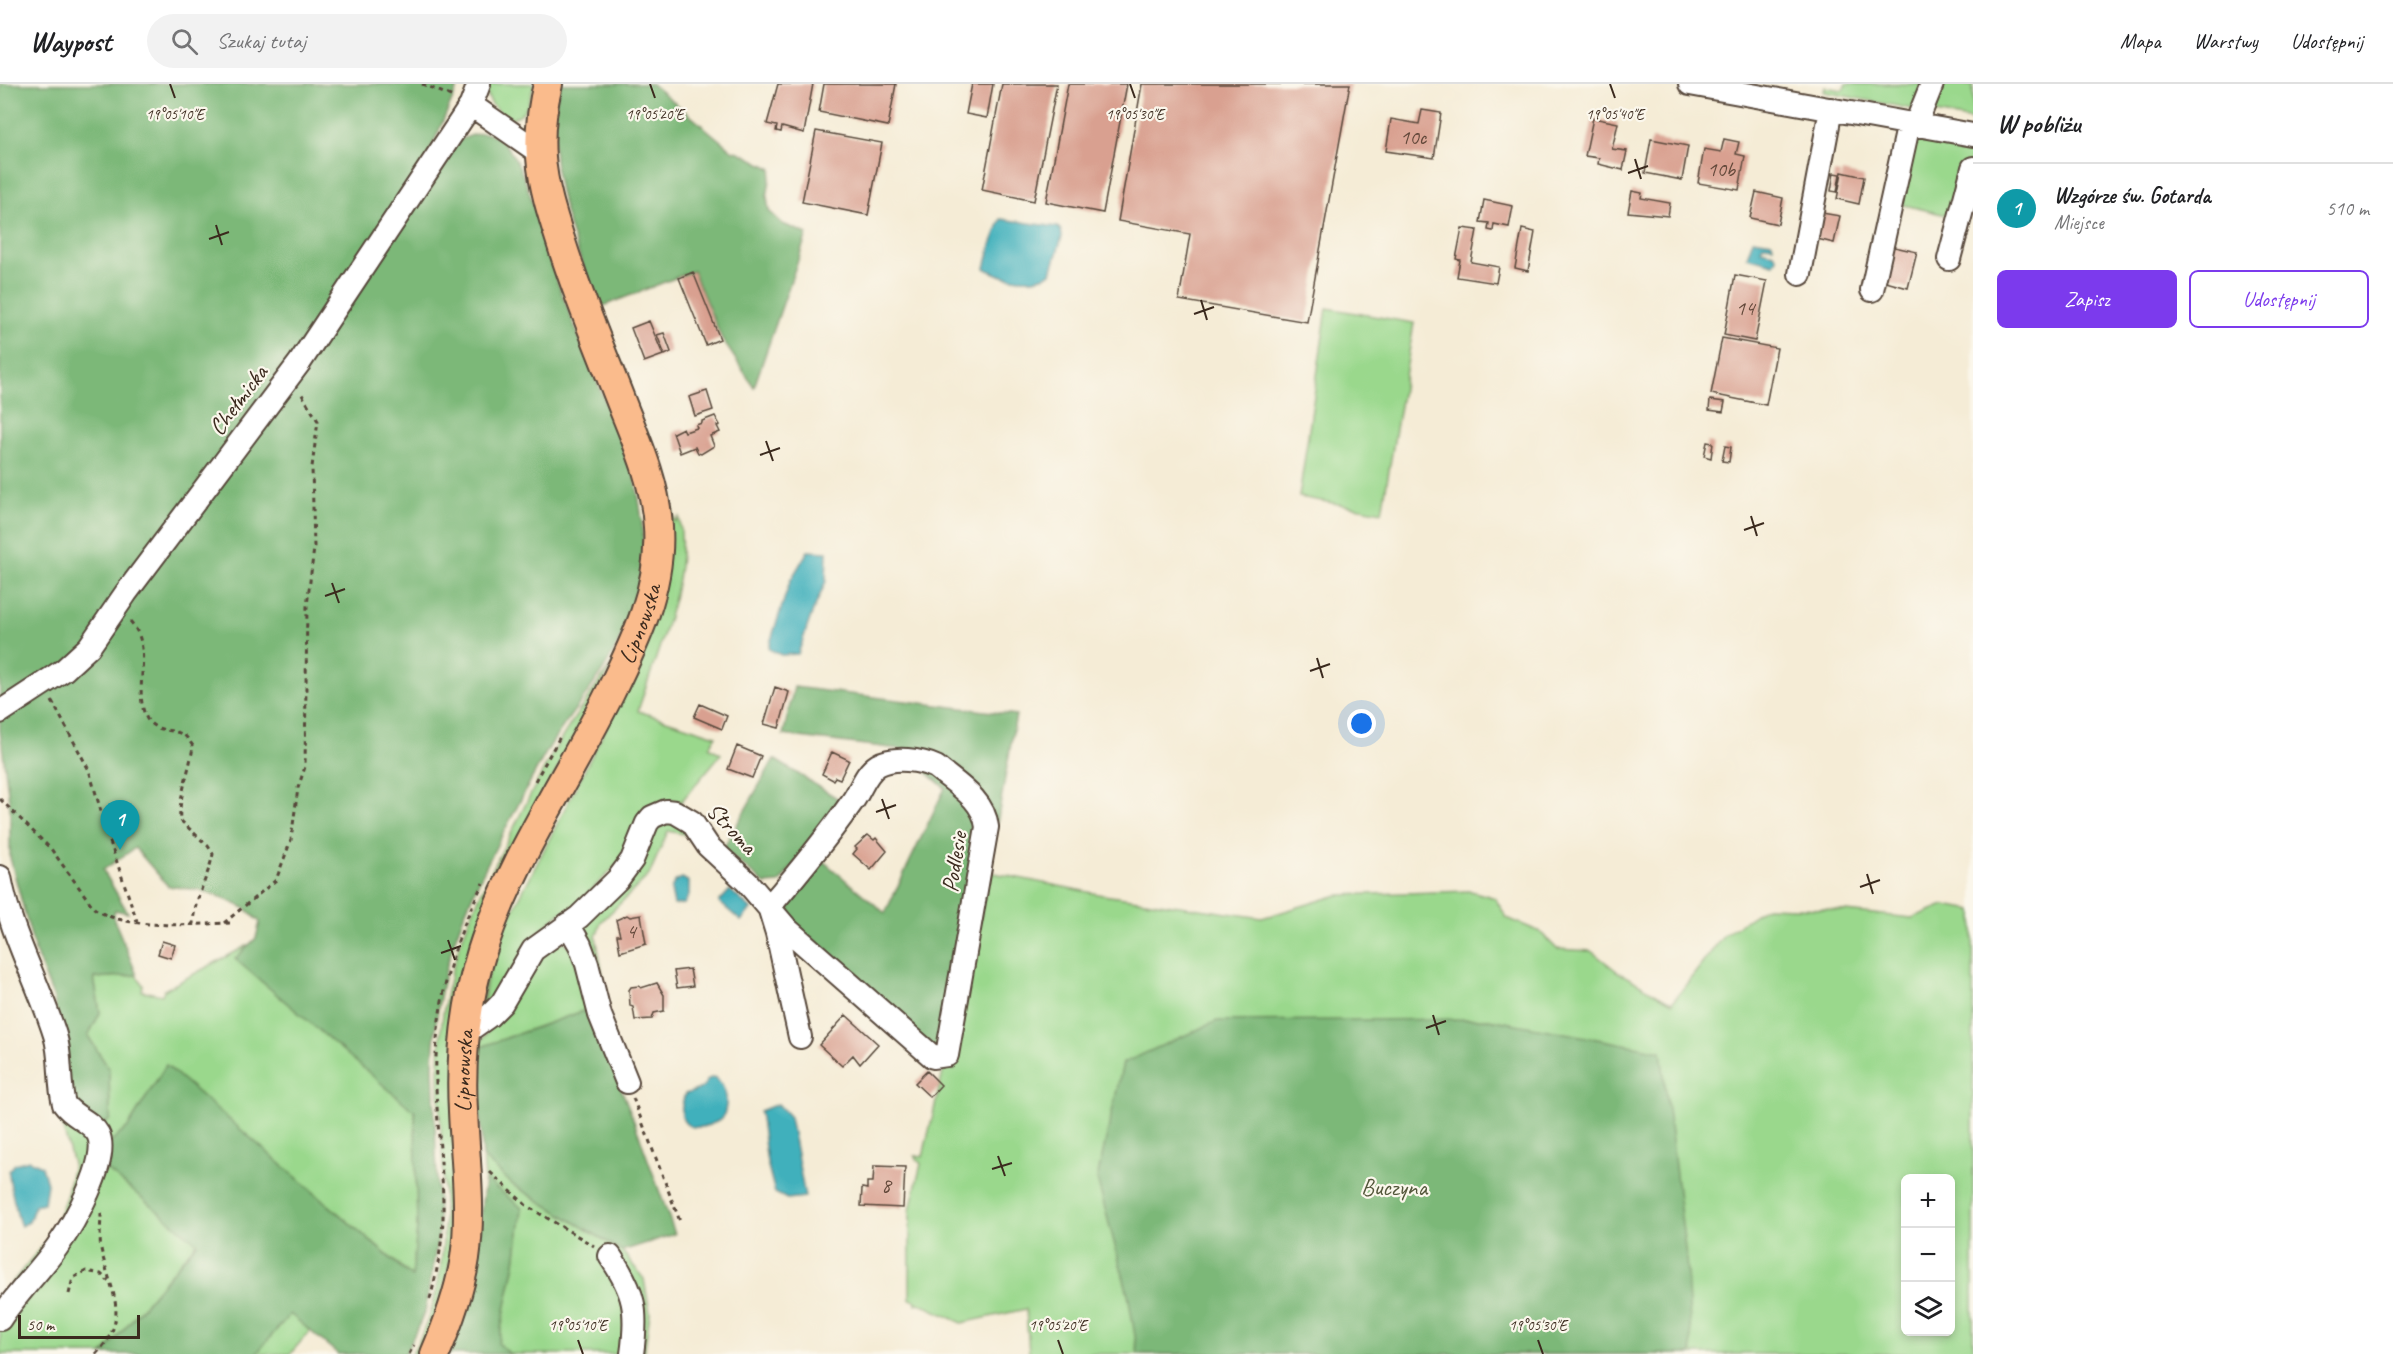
<!DOCTYPE html>
<html lang="pl">
<meta charset="utf-8">
<style>
:root{--surface:#fff;--page:#f2f2f2;--text:#202124;--muted:#757577;--line:#e0e0e0;--accent:#7c3aed}
body{margin:0;font-family:Caveat,sans-serif;background:var(--page);color:var(--text)}
.controls{position:absolute;right:18px;bottom:18px;display:grid;overflow:hidden;border-radius:9px;box-shadow:0 3px 9px #0003}
.controls button{width:54px;height:54px;display:grid;place-items:center;padding:0;border:0;border-bottom:2px solid var(--line);background:var(--surface);color:var(--text);font:30px sans-serif}
.scale{position:absolute;left:18px;bottom:15px;width:122px;box-sizing:border-box;padding-left:6px;border:3px solid #3b2a1e;border-top:0;font-size:16px;line-height:21px;white-space:nowrap;color:#3b2a1e;-webkit-text-stroke:4px #fbf7ec;paint-order:stroke}
.you{position:absolute;left:1362px;top:640px;width:21px;height:21px;margin:-15px;border:4px solid #fff;border-radius:50%;background:#1a73e8;box-shadow:0 0 0 9px #1a73e833}
.badge{display:grid;place-items:center;width:39px;height:39px;border-radius:50%;background:var(--accent);color:#fff;font-size:20px;font-weight:700}
.pin{position:absolute;translate:-50% -50px;filter:drop-shadow(0 2px 3px #0008)}
.pin::after{content:'';position:absolute;top:32px;width:21px;height:18px;background:inherit;clip-path:polygon(0 0,100% 0,50% 100%)}
.list{margin:0;padding:0;list-style:none}
h2{display:flex;justify-content:space-between;align-items:center;height:78px;margin:0;padding:0 24px;font-size:26px}
h2 small{font-size:20px;font-weight:400;color:var(--muted)}
.list li{display:grid;grid-template-columns:39px 1fr auto;gap:18px;align-items:center;box-sizing:border-box;height:90px;padding:0 24px;border-top:2px solid var(--line)}
.list b{display:block;font-size:22px;white-space:nowrap}
.list p{margin:0;font-size:20px;white-space:nowrap;color:var(--muted)}
.list em{font-size:20px;font-style:normal;color:var(--muted)}
.actions{display:flex;gap:12px;padding:18px 24px}
.actions a{flex:1;padding:14px 0;border:2px solid var(--accent);border-radius:9px;text-align:center;font-size:21px;color:var(--accent)}
.actions .main{background:var(--accent);color:#fff}
.icon{flex:none;width:33px;height:33px;fill:none;stroke:currentColor;stroke-width:2;stroke-linecap:round;stroke-linejoin:round}
.map{position:relative;flex:none;width:1973px;height:1270px;overflow:hidden}
header{display:flex;align-items:center;gap:36px;box-sizing:border-box;height:84px;padding:0 30px;background:var(--surface);border-bottom:2px solid var(--line)}
header strong{font-size:28px}
nav{display:flex;gap:33px;margin-inline-start:auto;font-size:21px}
.search{width:420px;height:54px;background:var(--page);display:flex;align-items:center;gap:15px;box-sizing:border-box;padding:0 21px;border-radius:33px;color:var(--muted);font-size:22px}
main{display:flex}
aside{flex:1;background:var(--surface)}
.map>svg:first-child{display:block}
.green{fill:#9ad88c;stroke:#6a8155;stroke-width:1.5;fill-rule:evenodd}
.forest{fill:#7bb878;stroke:#5b714b;stroke-width:1.5}
.water{fill:#41b0bc;stroke:#3e6d6d;stroke-width:1.5}
.building{fill:#d9a090}
.lines{fill:none;stroke-linecap:round;stroke-linejoin:round}
.minor-casing{stroke:#57473a;stroke-width:26}
.major-casing{stroke:#57473a;stroke-width:32}
.path{stroke:#57473a;stroke-width:3;stroke-dasharray:4.5 4.5;stroke-linecap:butt}
.minor{stroke:#fff;stroke-width:22}
.major{stroke:#fabb8c;stroke-width:28}
.ticks{fill:none;stroke:#3b2a1e;stroke-width:2}
.labels{text-anchor:middle;dominant-baseline:central;stroke-width:4.5;stroke-linejoin:round;paint-order:stroke}
.number-label{font-size:21px;fill:#62483a}
.street-label{font-size:24px;fill:#3b2a1e;stroke:#fbf7ec}
.park-label{font-size:24px;fill:#53563a;stroke:#fbf7ec}
.ticks-label{font-size:15px;text-anchor:middle;fill:#3b2a1e;stroke:#fbf7ec;stroke-width:4.5;stroke-linejoin:round;paint-order:stroke}
</style>
<header>
<strong>Waypost</strong>
<div class="search"><svg class="icon" aria-label="search" viewBox="0 0 24 24"><circle cx="10" cy="10" r="6"/><path d="M15 15l6 6"/></svg>Szukaj tutaj</div>
<nav><a>Mapa</a><a>Warstwy</a><a>Udostępnij</a></nav>
</header>
<main>
<div class="map">
<svg width="1973" height="1270" viewBox="0 0 1973 1270">
<rect width="100%" height="100%" fill="#fbf7ec"/>
<filter id="ink" filterUnits="userSpaceOnUse"><feTurbulence type="fractalNoise" baseFrequency=".0167" numOctaves="2"/><feDisplacementMap in="SourceGraphic" scale="12" xChannelSelector="R" yChannelSelector="G"/><feConvolveMatrix kernelMatrix="1 2 1 2 8 2 1 2 1" color-interpolation-filters="sRGB"/></filter>
<filter id="wash" filterUnits="userSpaceOnUse"><feTurbulence type="fractalNoise" baseFrequency=".008" numOctaves="4" result="noise"/><feDisplacementMap in="SourceGraphic" scale="24" xChannelSelector="R" yChannelSelector="G"/><feGaussianBlur stdDeviation="1.35" result="paint"/><feColorMatrix in="noise" values="0 0 0 0 0 0 0 0 0 0 0 0 0 0 0 0 0 1.4 0 .05"/><feComposite in="paint" operator="in"/></filter>
<g filter="url(#wash)">
<rect width="100%" height="100%" fill="#f5ecd6"/>
<path class="green" d="M487,0H534C529,17 529,31 509,35C495,25 486,19 487,0Z
M1846,0H1924L1912,25L1824,8L1825,3L1843,6Z
M1936,0H1973V36L1930,28Z
M1921,50L1967,59L1972,66L1970,80L1950,132L1896,119L1911,54L1919,56Z
M1327,224L1414,239L1382,428L1299,413Z
M664,392L675,438L679,433C691,493 656,569 638,627L716,652L709,663L721,670L681,718L671,716L626,772L574,823L559,830L530,856L491,919L483,923L487,895L501,850L610,636L661,393Z
M616,574L499,796L456,1100L455,1158L438,1227L422,1270H412C472,1166 426,1042 443,930C453,862 478,813 509,753C525,722 540,690 558,660C576,630 596,602 616,574Z
M666,737H679L688,751L668,747L649,791L601,838L596,853L603,893L596,895L580,840L656,744Z
M969,784L1103,811L1262,834L1338,811L1471,807L1495,814L1507,834L1540,848L1557,865L1591,867L1618,888L1672,919L1724,851L1766,823L1826,825L1912,834L1944,821L1973,826V1270H1029L1026,1225L962,1239L919,1219L916,1220V1217L910,1215V1126L921,1080L915,1072H923L945,980ZM1906,1094H1950V1248H1906Z
M559,858H565L572,865L589,925L475,965L507,922L538,873Z
M250,860L236,875L415,1027L417,1144L413,1193L166,982L128,1043L109,1060L101,1044L110,1035L109,985L88,952L100,929L94,894L136,891L143,901L142,907L162,911L164,906Z
M68,1031L97,1056L68,1139L0,1228V1213L52,1150L67,1110L73,1080L61,1037Z
M483,1073L513,1101L622,1167L644,1195L650,1229L644,1270H636L625,1208L623,1270H510L498,1259L515,1179L522,1124L485,1095Z
M106,1085L197,1158L103,1270H0V1246Z
M290,1229L310,1247L290,1270H256Z"/>
<path class="forest" d="M0,0H459L427,74C443,66 472,45 489,50C500,53 510,65 515,75C533,107 539,148 552,183C577,251 606,319 633,386C649,454 648,500 616,563C599,598 571,628 550,662C535,686 523,713 509,738C464,823 435,885 433,983L439,1148L425,1228L405,1270H338L290,1230L256,1270H103L197,1159L106,1085L109,1060L128,1043L166,981L412,1193L417,1144L415,1028L235,875L256,854L260,838L246,825L221,813L199,806L168,802L135,764L103,786L128,829L115,826L113,833L137,891L94,894L100,929L88,952L109,985L110,1035L101,1044L72,1015L54,915L35,867L10,774V724L0,646Z
M559,0H652L733,67L739,68L772,85L767,113L769,127L783,140L807,150L754,303L722,255L693,187L598,224C571,148 541,82 559,0Z
M794,603L1016,631L954,986L790,835L789,818L823,777L885,829L945,704L899,665L783,651Z
M774,675L845,719L779,799L765,800L723,765Z
M589,925L631,1029L675,1150L622,1167L513,1101L483,1073L475,965Z
M1489,935L1661,967L1686,1173L1692,1270H1138L1128,1210L1097,1095L1123,979L1217,937Z
M485,1095L522,1124L515,1179L498,1259L510,1270H449L475,1174Z"/>
<path class="water" d="M1001,135L1057,143L1061,146L1062,153L1051,189C1034,200 1002,195 985,184L991,161Z
M1753,155L1772,158L1773,162L1763,161L1761,166L1774,169L1777,174L1774,180L1747,173Z
M808,467L827,468L826,497L811,532L798,570L781,571L769,565L771,556L790,497Z
M682,794L689,798V811L684,820L674,821L671,806L674,798Z
M730,806L751,825L741,837L719,818Z
M714,993C728,1003 729,1020 722,1035C695,1050 673,1046 685,1010C695,1007 703,1006 708,995Z
M778,1020L790,1033L805,1113L787,1115L775,1109L767,1078L760,1027Z
M29,1076L42,1082L47,1100L44,1119L35,1121L29,1138L21,1142C18,1137 8,1093 9,1087L15,1080Z"/>
<g id="blocks">
<path class="building" d="M778,0H813L804,49L782,43L781,48L776,47L777,42L767,40Z
M824,0H896L888,42L819,28Z
M972,0H993L987,34L966,30Z
M1002,0H1057L1034,117L982,106Z
M1068,0H1127L1103,129L1046,118Z
M1142,0H1350L1307,238L1179,216L1190,150L1118,137Z
M1422,26L1441,29L1434,74L1386,67L1391,35L1419,40Z
M1593,34L1618,39L1612,65L1627,67L1623,86L1598,80L1599,74L1585,72Z
M816,47L882,59L868,131L802,118Z
M1651,55L1688,62L1682,96L1645,89Z
M1724,55L1739,58L1736,70L1745,72L1739,106L1698,99L1704,65L1721,68Z
M1842,88L1864,93L1859,120L1837,115Z
M1834,89L1840,90L1837,108L1831,107Z
M1632,107L1642,109L1641,114L1670,119L1668,132L1628,128Z
M1756,108L1783,114L1778,140L1750,134Z
M1484,116L1513,122L1509,143L1494,140L1493,147L1488,146L1489,139L1480,138Z
M1822,129L1840,132L1834,159L1817,155Z
M1462,144L1477,146L1471,178L1499,183L1496,199L1457,193L1460,176L1456,175Z
M1522,145L1535,148L1528,187L1515,184Z
M1890,162L1917,168L1908,204L1882,197Z
M693,188L720,255L706,261L679,194Z
M1735,191L1767,197L1755,257L1724,251Z
M649,237L663,271L644,278L631,244Z
M664,249L671,268L665,271L657,251Z
M1722,254L1777,264L1766,321L1711,310Z
M707,307L713,326L695,332L689,313Z
M1710,316L1725,318L1723,328L1709,326Z
M715,332L720,341L717,342L720,348L710,352L714,362L701,370L698,369L695,363L680,369L673,349L683,344L685,348L697,344L696,341L702,339V337Z
M1707,358L1713,359L1711,374L1704,372Z
M1725,362L1731,363L1729,378L1722,377Z
M775,603L789,608L779,644L764,640Z
M700,620L727,632L722,645L694,633Z
M737,662L761,672L752,694L728,685Z
M832,668L849,676L840,695L835,693L833,696L822,690Z
M868,751L874,756L876,754L887,767L871,786L853,770L857,765L855,763Z
M627,831L630,833L641,831L646,860L620,868L617,851H620L616,836Z
M162,857L175,861L171,874L158,870Z
M690,885L693,902L677,904L674,887Z
M657,899L664,911V927L654,929L652,935L635,936L633,923L630,922L629,906L631,903L639,902L641,904Z
M846,931L878,960L860,980L853,971L842,982L819,961Z
M927,987L941,1001L930,1013L915,999Z
M874,1082L905,1083L903,1124L861,1122L862,1104L867,1105V1098H873Z"/>
</g>
</g>
<g filter="url(#ink)">
<use href="#blocks" fill-opacity="0" stroke="#57473a" stroke-width="1.5"/>
<g class="lines">
<defs>
<path id="minor" d="M1690,0L1973,51
M471,21L540,69
M1916,40L1932,0
M1949,175L1973,84
M1800,190L1831,25
M1872,206L1909,39
M0,628L64,586L89,563L126,509L300,278L471,21L479,0
M0,793C10,849 38,897 55,951C62,974 58,998 64,1020C73,1033 91,1037 98,1050C111,1075 72,1142 57,1163C39,1188 16,1210 0,1235
M568,840L580,861L587,880L600,931L627,998
M465,949L489,932L502,919L533,866L579,833L618,795L632,776L647,739L652,733L666,727L675,728L692,738L708,762L747,798L787,845L933,973L947,971L987,743C984,715 956,700 936,683C921,676 894,672 878,681C865,689 861,706 852,718C826,755 798,789 769,823L777,849L800,953
M610,1172C635,1209 638,1226 632,1270"/>
<g id="major">
<path id="s1" d="M435,1270C448,1240 460,1206 465,1174C472,1125 465,1076 463,1027C460,973 466,919 482,867C509,780 569,692 610,609C636,556 662,503 658,443C656,403 640,365 625,328C603,271 579,216 561,158C552,130 543,102 541,73C539,48 542,24 548,0"/>
</g>
</defs>
<use href="#minor" class="minor-casing"/>
<use href="#major" class="major-casing"/>
<path class="path" d="M422,0L453,13
M130,537C156,566 131,605 147,635C156,649 171,644 184,651C187,653 190,658 193,662C190,686 178,714 180,736L208,762L213,770C208,794 194,815 193,840
M52,617L89,686L109,755L137,837
M535,697L561,651
M0,715L51,765L94,824C124,847 194,840 230,839
M224,839L276,796L291,756L298,704L305,683L307,522L314,464L312,383L318,337L301,309
M633,1014L681,1140
M490,1088L527,1122L594,1162
M69,1210L73,1194L86,1187L101,1190L108,1197
M430,1215C437,1189 442,1161 443,1134C444,1075 432,1015 437,956C441,900 458,849 483,799
M96,1270C132,1233 110,1207 101,1165C99,1152 101,1140 101,1128
M409,1270L414,1261"/>
<use href="#minor" class="minor"/>
<use href="#major" class="major"/>
</g>
</g>
<path class="ticks" d="M170,0L175,14M650,0L655,14M1130,0L1135,14M1610,0L1615,14M1635,75L1641,95M1628,89L1648,82M216,141L222,161M209,155L229,148M1201,216L1207,236M1194,230L1214,223M766,357L773,377M760,371L780,364M1751,432L1757,452M1744,446L1764,439M332,499L339,519M325,512L345,505M1317,574L1323,594M1310,587L1330,580M882,715L889,735M876,728L896,721M1867,790L1873,810M1860,803L1880,796M448,856L455,876M441,869L461,862M1433,931L1439,951M1426,944L1446,937M998,1072L1005,1092M992,1085L1012,1079M578,1256L583,1270M1058,1256L1063,1270M1538,1256L1543,1270"/>
<g class="labels">
<g class="number-label">
<text x="1413" y="53">10c</text>
<text x="1721" y="85">10b</text>
<text x="1745" y="224">14</text>
<text x="631" y="847">4</text>
<text x="886" y="1101">8</text>
</g>
<g class="street-label">
<text transform="translate(238 316) rotate(-53)">Chełmicka</text>
<text stroke="none"><textPath href="#s1" startOffset="774">Lipnowska</textPath></text>
<text transform="translate(732 744) rotate(47)">Stroma</text>
<text transform="translate(954 778) rotate(-81)">Podlesie</text>
<text stroke="none"><textPath href="#s1" startOffset="288">Lipnowska</textPath></text>
</g>
<g class="park-label">
<text x="1394" y="1103">Buczyna</text>
</g>
</g>
<g class="ticks-label">
<text x="175" y="35">19°05'10"E</text>
<text x="655" y="35">19°05'20"E</text>
<text x="1135" y="35">19°05'30"E</text>
<text x="1615" y="35">19°05'40"E</text>
<text x="578" y="1246">19°05'10"E</text>
<text x="1058" y="1246">19°05'20"E</text>
<text x="1538" y="1246">19°05'30"E</text>
</g>
</svg>
<div class="controls">
<button>+</button>
<button>−</button>
<button><svg class="icon" aria-label="layers" viewBox="0 0 24 24"><path d="M12 4l9 5-9 5-9-5zM3 14l9 5 9-5"/></svg></button>
</div>
<div class="scale">50 m</div>
<div class="you"></div>
<div class="pin badge" style="left:120px;top:766px;background:#0f9aa8">1</div>
</div>
<aside>
<h2>W pobliżu<small></small></h2>
<ul class="list">
<li><span class="badge" style="background:#0f9aa8">1</span><div><b>Wzgórze św. Gotarda</b><p>Miejsce</p></div><em>510 m</em></li>
</ul>
<div class="actions"><a class="main">Zapisz</a><a>Udostępnij</a></div>
</aside>
</main>
